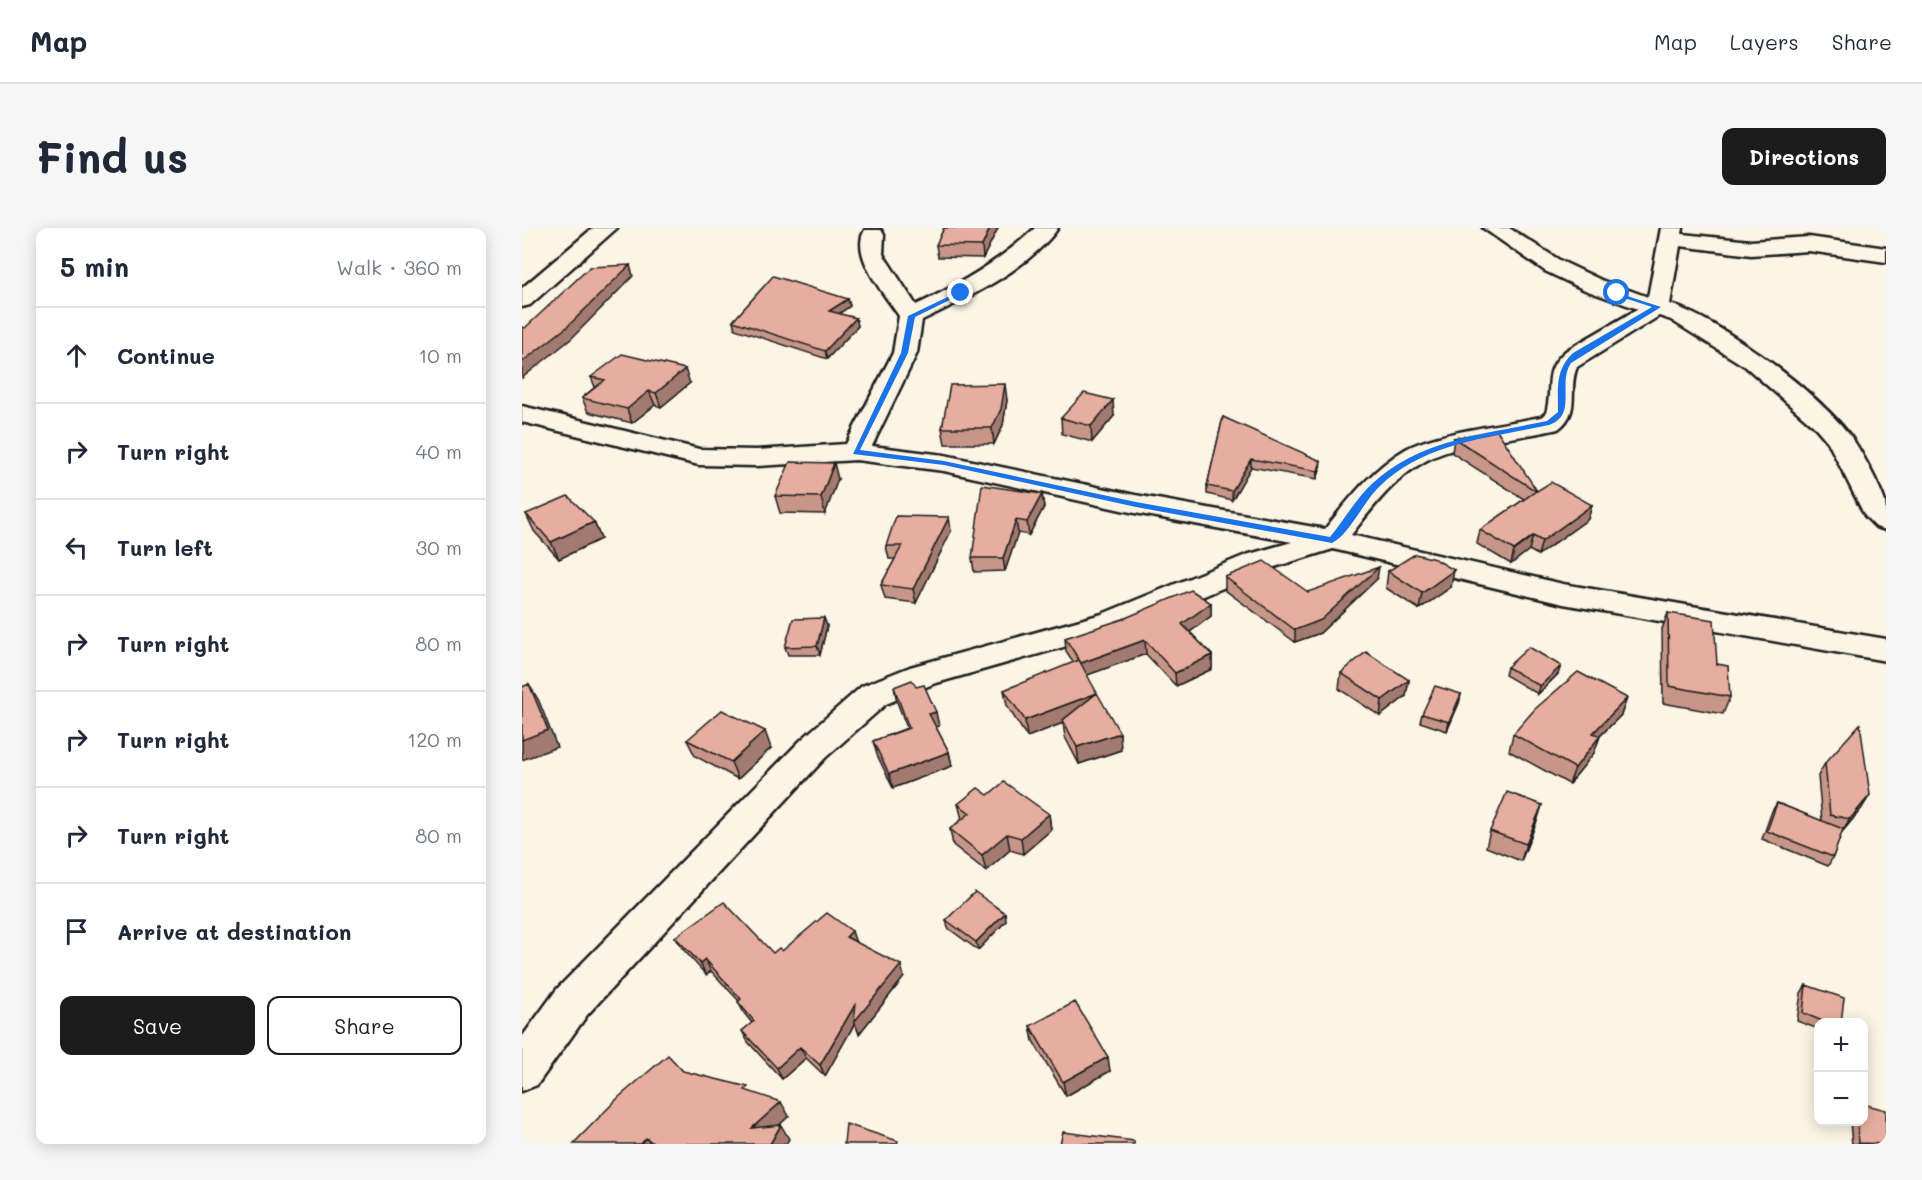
<!DOCTYPE html>
<meta charset="utf-8">
<style>
:root{--surface:#fff;--page:#f6f6f7;--text:#1f2937;--muted:#747a83;--line:#e0e1e3;--accent:#1c1c1c}
body{margin:0;font-family:Mali,sans-serif;background:var(--page);color:var(--text)}
.controls{position:absolute;right:18px;bottom:18px;display:grid;overflow:hidden;border-radius:12px;box-shadow:0 3px 15px #0003}
.controls button{width:54px;height:54px;display:grid;place-items:center;padding:0;border:0;border-bottom:2px solid var(--line);background:var(--surface);color:var(--text);font:30px sans-serif}
.stop{position:absolute;width:18px;height:18px;margin:-14px;border:4px solid #1a73e8;border-radius:50%;background:#fff}
.stop.end{background:#1a73e8;border-color:#fff;box-shadow:0 2px 6px #0008}
.list{margin:0;padding:0;list-style:none}
h2{display:flex;justify-content:space-between;align-items:center;height:78px;margin:0;padding:0 24px;font-size:26px}
h2 small{font-size:20px;font-weight:400;color:var(--muted)}
.list li{display:grid;grid-template-columns:39px 1fr auto;gap:18px;align-items:center;box-sizing:border-box;height:96px;padding:0 24px;border-top:2px solid var(--line)}
.list b{display:block;font-size:22px;white-space:nowrap}
.list em{font-size:20px;font-style:normal;color:var(--muted)}
.actions{display:flex;gap:12px;padding:18px 24px}
.actions a{flex:1;padding:14px 0;border:2px solid var(--accent);border-radius:12px;text-align:center;font-size:21px;color:var(--accent)}
.actions .main{background:var(--accent);color:#fff}
.icon{flex:none;width:33px;height:33px;fill:none;stroke:currentColor;stroke-width:2;stroke-linecap:round;stroke-linejoin:round}
.map{position:relative;flex:none;width:1364px;height:916px;overflow:hidden;border-radius:12px}
header{display:flex;align-items:center;gap:36px;box-sizing:border-box;height:84px;padding:0 30px;background:var(--surface);border-bottom:2px solid var(--line)}
header strong{font-size:28px}
nav{display:flex;gap:33px;margin-inline-start:auto;font-size:21px}
.intro{display:flex;align-items:center;justify-content:space-between;box-sizing:border-box;height:144px;padding:0 36px}
h1{margin:0;font-size:42px}
.button{padding:15px 27px;border-radius:12px;background:var(--accent);color:#fff;font-size:21px;font-weight:700}
main{display:flex;gap:36px;padding:0 36px}
aside{flex:1;background:var(--surface);border-radius:12px;box-shadow:0 3px 15px #0003}
.map>svg:first-child{display:block}
.lines{fill:none;stroke-linecap:round;stroke-linejoin:round}
.minor-casing{stroke:#1c1c1c;stroke-width:5}
.minor{fill:#fcf5e5;fill-rule:evenodd}
.wall{fill:#c79689;stroke:#1c1c1c;stroke-width:1.5}
.shaded-wall{fill:#a27a6f;stroke:#1c1c1c;stroke-width:1.5}
.building{fill:#e7ae9f;stroke:#1c1c1c;stroke-width:1.5}
.route{fill:#1a73e8}
</style>
<header>
<strong>Map</strong>
<nav><a>Map</a><a>Layers</a><a>Share</a></nav>
</header>
<div class="intro"><h1>Find us</h1><a class="button">Directions</a></div>
<main>
<aside>
<h2>5 min<small>Walk · 360 m</small></h2>
<ul class="list">
<li><svg class="icon" aria-label="ahead" viewBox="0 0 24 24"><path d="M12 20V5M6 11l6-6 6 6"/></svg><div><b>Continue</b></div><em>10 m</em></li>
<li><svg class="icon" aria-label="right" viewBox="0 0 24 24"><path d="M7 20v-9h11M14 6l5 5-5 5"/></svg><div><b>Turn right</b></div><em>40 m</em></li>
<li><svg class="icon" aria-label="left" viewBox="0 0 24 24"><path d="M17 20v-9H6M10 6l-5 5 5 5"/></svg><div><b>Turn left</b></div><em>30 m</em></li>
<li><svg class="icon" aria-label="right" viewBox="0 0 24 24"><path d="M7 20v-9h11M14 6l5 5-5 5"/></svg><div><b>Turn right</b></div><em>80 m</em></li>
<li><svg class="icon" aria-label="right" viewBox="0 0 24 24"><path d="M7 20v-9h11M14 6l5 5-5 5"/></svg><div><b>Turn right</b></div><em>120 m</em></li>
<li><svg class="icon" aria-label="right" viewBox="0 0 24 24"><path d="M7 20v-9h11M14 6l5 5-5 5"/></svg><div><b>Turn right</b></div><em>80 m</em></li>
<li><svg class="icon" aria-label="arrive" viewBox="0 0 24 24"><path d="M6 21V4h12l-3 4 3 4H6"/></svg><div><b>Arrive at destination</b></div></li>
</ul>
<div class="actions"><a class="main">Save</a><a>Share</a></div>
</aside>
<div class="map">
<svg width="1364" height="916" viewBox="0 0 1364 916">
<rect width="100%" height="100%" fill="#fcf5e5"/>
<filter id="ink" filterUnits="userSpaceOnUse"><feTurbulence type="fractalNoise" baseFrequency=".0167" numOctaves="2"/><feDisplacementMap in="SourceGraphic" scale="12" xChannelSelector="R" yChannelSelector="G"/><feConvolveMatrix kernelMatrix="1 2 1 2 8 2 1 2 1" color-interpolation-filters="sRGB"/></filter>
<g filter="url(#ink)">
<g class="lines">
<defs>
<path id="minor" d="M71,0H95L8,77L0,79V60Z
M513,0H536C507,41 444,71 400,92L395,125L350,218L422,227L613,267L803,301C827,271 850,241 884,221C912,205 984,196 1019,189L1024,185C1032,158 1019,143 1045,122L1116,81L1063,62L1023,43L961,0H987L1039,33L1079,52L1126,69L1139,0H1161L1160,6L1229,13L1287,9L1364,20V34L1287,23L1229,27L1158,18L1148,76C1201,94 1291,161 1326,205C1337,218 1358,258 1363,274C1364,282 1364,294 1364,302L1354,299L1343,288L1306,214L1294,200L1224,139L1149,92L1137,88L1055,139C1045,161 1060,184 1036,201C1000,210 935,215 905,232C873,249 851,279 829,307L1041,356L1364,411V433L1041,376L811,321L746,341L601,402L411,456L364,476L303,530L65,787L15,857L0,863V809L35,761L279,512L340,458L388,439L580,386L724,327L770,314L613,285L422,243L334,232L235,238L177,237L0,194V178L177,221L235,222L324,216L371,125L377,88C364,68 327,26 343,2H359L362,7L361,26L394,77C437,57 478,33 513,0Z"/>
</defs>
<use href="#minor" class="minor-casing"/>
<use href="#minor" class="minor"/>
</g>
<path class="wall" d="M422,0H476L461,30L416,29L414,17Z
M326,71L328,78L317,86L334,90L336,98L305,131L213,101L211,93Z
M69,149L168,155L139,179L133,177L110,195L66,184L60,170L73,159Z
M485,172L481,197L472,216H423L420,200Z
M592,188L570,214L540,206L539,190Z
M701,189L798,242L795,251L729,239L710,272L685,266V258Z
M932,210L1015,263L1070,277L1066,291L1016,327L1007,322L989,336L955,316L958,302L1002,271L930,225Z
M316,251L303,286L258,285L253,268Z
M520,266L522,279L507,307L496,305L483,343L452,344L450,330Z
M4,286L72,294L79,311L37,331L12,303Z
M429,303L394,375L363,371L359,357L373,331H367L364,318Z
M866,343L929,359L897,381L864,360Z
M703,349L786,364L855,351L798,405L773,414L703,362Z
M689,375V388L668,404L690,427V441L654,458L624,426L565,447L599,522L557,536L543,509L541,495L505,509L485,478L482,462L552,435L544,423L543,410Z
M1146,385L1195,436L1208,469L1201,486L1141,475L1140,401Z
M302,390L305,398L298,427H266L263,419Z
M985,439L1036,446L1016,466L983,447Z
M819,445L887,452L884,468L858,488L817,461Z
M372,459H394L417,498L414,499L427,524L430,538L371,560L355,527L351,513L385,500L375,474Z
M939,466L937,475L925,503L898,494L900,486Z
M1105,470L1099,487L1078,508L1072,525L1047,556L987,523L991,506Z
M165,512L249,520L216,551L173,528Z
M1303,535L1340,580L1320,604L1311,629L1306,638L1240,611L1250,583L1255,575L1300,593L1296,548Z
M466,567L527,586L529,602L501,626L488,622L464,643L431,617L428,601L440,591L436,576Z
M1020,577L1015,593L999,633L964,619L968,603Z
M483,685L484,693L456,722L426,700L424,692Z
M153,709L251,725L334,714L382,749L337,806L333,795L303,848L284,830L260,851L226,814L220,803L230,795L222,785L216,774L217,773L189,743L184,747L160,720Z
M1284,757L1319,795H1296V801L1275,793L1279,765Z
M508,798L588,843L544,868L511,813Z
M1328,894H1341L1364,916H1330Z"/>
<path class="shaded-wall" d="M468,0H476L461,30L460,18Z
M108,37L111,48L49,111L0,150V134Z
M326,71L328,78L309,91L307,83Z
M334,90L336,98L305,131L303,123Z
M163,141L168,155L139,179L134,165Z
M483,156L485,172L481,197L472,216L470,200Z
M127,163L133,177L110,195L105,181Z
M591,172L592,188L570,214L569,198Z
M729,231V239L710,272V263Z
M799,233L798,242L795,251L796,243Z
M312,235L316,251L303,286L299,269Z
M520,266L522,279L507,307L505,294Z
M1070,277L1066,291L1016,327L1020,313Z
M427,289L429,303L394,375L391,361Z
M494,292L496,305L483,343L481,330Z
M72,294L79,311L37,331L29,314Z
M1011,308L1007,322L989,336L992,322Z
M857,339L855,351L798,405L773,414V402Z
M932,342L929,359L897,381L900,365Z
M689,375V388L661,409L660,396Z
M302,390L305,398L298,427L295,418Z
M623,412L624,426L560,449L559,435Z
M690,427V441L654,458L653,445Z
M1039,438L1036,446L1016,466L1018,458Z
M887,452L884,468L858,488L860,472Z
M7,456L17,473L35,519L0,532V512Z
M575,465L541,492V495L505,509L503,492Z
M939,466L937,475L925,503L927,494Z
M1105,470L1099,487L1065,521L1071,505Z
M414,484L417,498L411,500L407,486Z
M243,503L249,520L216,551L209,534Z
M598,505L599,522L557,536L555,519Z
M1078,508L1072,525L1047,556L1053,540Z
M427,524L430,538L371,560L367,546Z
M1348,567L1340,580L1320,604L1328,591Z
M1020,577L1015,593L999,633L1004,616Z
M527,586L529,602L501,626L499,610Z
M485,606L488,622L464,643L460,627Z
M483,685L484,693L456,722L454,714Z
M330,703L334,715L324,709Z
M183,731L189,743L184,747L178,735Z
M379,737L382,749L337,806L333,795L303,848L298,837L334,775Z
M278,819L284,830L260,851L255,840Z
M586,829L588,843L544,868L541,854Z
M259,874L267,888L239,914L230,900Z
M259,897L267,911L264,916H248Z
M124,910L129,916H119Z"/>
<path class="building" d="M422,0H468L460,18L414,17Z
M108,37L45,99L0,134V99L3,100L68,39Z
M251,48L326,71L307,83L334,90L303,123L211,93Z
M100,126L163,141L134,165L127,163L105,181L60,170L83,152L69,149Z
M483,156L479,181L470,200H420L428,157Z
M562,165L591,172L569,198L539,190Z
M701,189L799,233L796,243L729,231L710,263L685,258Z
M975,202L1015,263L1029,254L1070,277L1020,313L1011,308L992,322L958,302L1014,263L932,210Z
M268,234L312,235L299,269L253,268Z
M460,257L520,266L505,294L494,292L481,330H450Z
M46,268L72,294L29,314L4,286Z
M374,288L427,289L391,361L359,357L380,318H364Z
M893,326L913,331L932,342L900,365L866,343Z
M742,333L786,364L857,339L799,392L773,402L703,349Z
M669,362L689,375L660,396L690,427L653,445L623,412L559,435L543,410L601,391Z
M1146,385L1192,392L1195,436L1206,438L1208,469L1147,458Z
M302,390L295,418L263,419L271,391Z
M1007,419L1039,438L1018,458L985,439Z
M844,424L887,452L860,472L819,445Z
M557,432L575,465L503,492L482,462Z
M1056,444L1105,470L1071,505L1078,508L1053,540L991,506L1013,481Z
M390,452L394,459L402,457L414,484L407,486L427,524L367,546L351,513L387,500L372,459Z
M7,456L26,502L0,512V459Z
M913,458L939,466L927,494L900,486Z
M575,465L598,505L555,519L541,492Z
M200,482L243,503L209,534L165,512Z
M1338,496L1348,567L1328,591L1308,587L1303,535Z
M482,554L527,586L499,610L485,606L460,627L428,601L448,585L436,576L456,560L466,567Z
M985,564L1020,577L1004,616L968,603Z
M1255,575L1321,601L1311,629L1245,603Z
M453,664L483,685L454,714L424,692Z
M202,674L251,725L257,720L260,723L305,685L330,703L324,709L379,737L332,794L334,775L298,837L278,819L255,840L220,803L232,793L216,774L219,771L183,731L178,735L153,709Z
M1284,757L1322,770L1319,795H1305L1281,785Z
M553,774L586,829L541,854L508,798Z
M146,827L161,843L226,859L223,862L259,874L230,900L259,897L248,916H133L124,910L119,916H51L97,869Z
M1341,876L1364,882V916L1337,915L1335,894H1341Z
M324,896L376,913L375,916H322Z
M541,904L612,913V916H538Z"/>
</g>
<path class="route" d="M436,64L442,65L393,89L386,125L338,222L422,233L614,274L808,309C822,292 835,269 852,254C900,211 963,206 1025,193L1036,184C1036,160 1033,142 1051,125L1130,79L1093,67V64L1139,79L1049,135C1035,156 1056,187 1027,197C968,210 902,214 857,259C842,273 827,307 810,315L614,279L422,237L331,226L379,125L386,88Z"/>
</svg>
<div class="controls">
<button>+</button>
<button>−</button>
</div>
<div class="stop" style="left:1095px;top:65px"></div>
<div class="stop end" style="left:439px;top:65px"></div>
</div>
</main>
